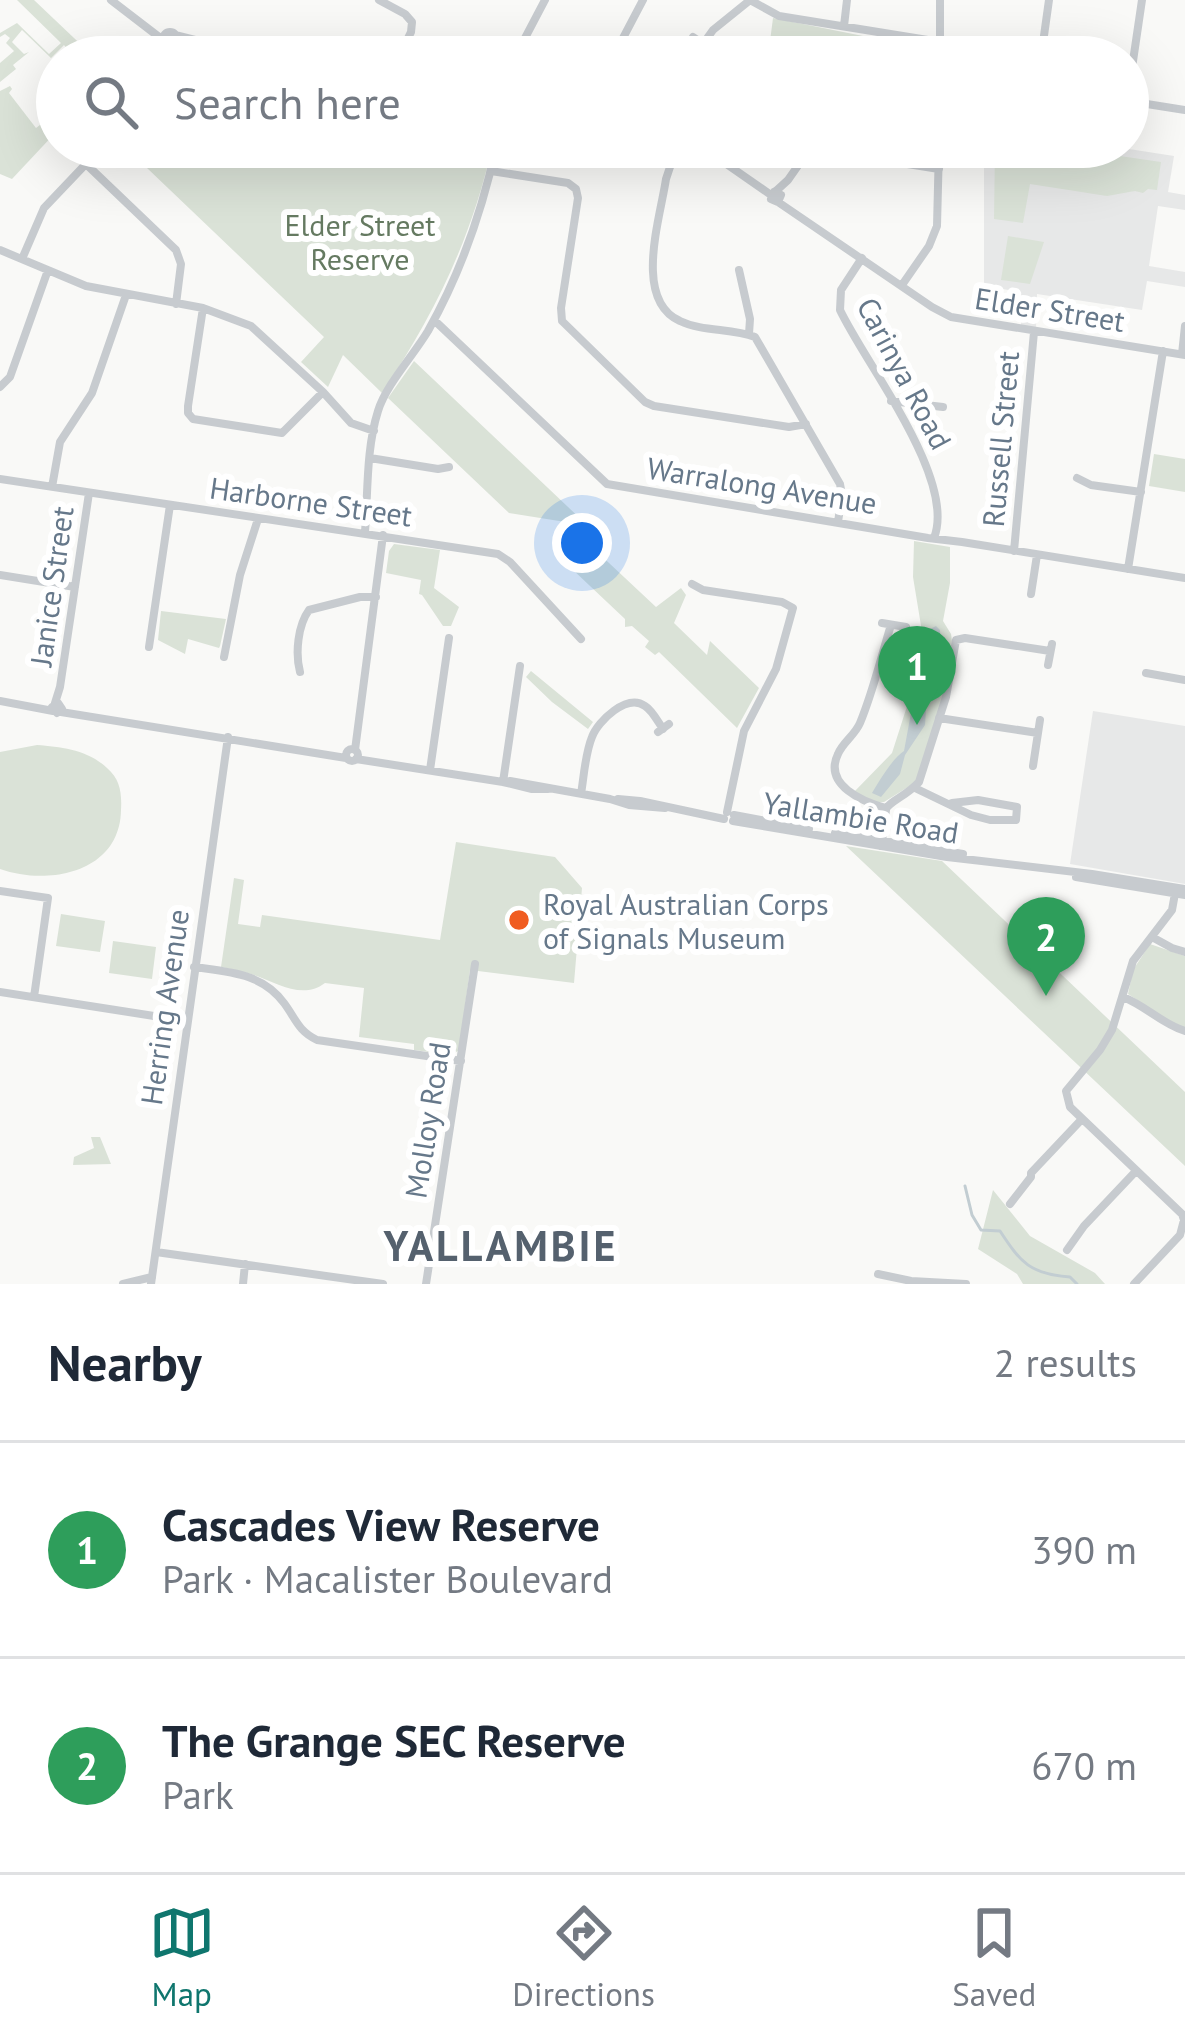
<!DOCTYPE html>
<meta charset="utf-8">
<style>
:root{--surface:#fff;--page:#f2f2f3;--text:#1f2937;--muted:#747a83;--line:#e0e1e3;--accent:#0f766e}
body{margin:0;font-family:"PT Sans",sans-serif;background:var(--page);color:var(--text)}
.you{position:absolute;left:582px;top:543px;width:42px;height:42px;margin:-30px;border:9px solid #fff;border-radius:50%;background:#1a73e8;box-shadow:0 0 0 18px #1a73e833}
.badge{display:grid;place-items:center;width:78px;height:78px;border-radius:50%;background:var(--accent);color:#fff;font-size:39px;font-weight:700}
.pin{position:absolute;translate:-50% -99px;filter:drop-shadow(0 3px 6px #0008)}
.pin::after{content:'';position:absolute;top:63px;width:42px;height:36px;background:inherit;clip-path:polygon(0 0,100% 0,50% 100%)}
.list{margin:0;padding:0;list-style:none}
h2{display:flex;justify-content:space-between;align-items:center;height:156px;margin:0;padding:0 48px;font-size:51px}
h2 small{font-size:39px;font-weight:400;color:var(--muted)}
.list li{display:grid;grid-template-columns:78px 1fr auto;gap:36px;align-items:center;box-sizing:border-box;height:216px;padding:0 48px;border-top:3px solid var(--line)}
.list b{display:block;font-size:45px;white-space:nowrap}
.list p{margin:0;font-size:39px;white-space:nowrap;color:var(--muted)}
.list em{font-size:39px;font-style:normal;color:var(--muted)}
.icon{flex:none;width:66px;height:66px;fill:none;stroke:currentColor;stroke-width:2;stroke-linecap:round;stroke-linejoin:round}
.map{position:relative;flex:none;width:1185px;height:1284px;overflow:hidden}
.search{position:absolute;background:var(--surface);box-shadow:0 12px 48px #0002;left:36px;right:36px;top:36px;height:132px;display:flex;align-items:center;gap:30px;box-sizing:border-box;padding:0 42px;border-radius:66px;color:var(--muted);font-size:45px}
.sheet{height:588px;background:var(--surface)}
nav{display:flex;justify-content:space-around;align-items:center;box-sizing:border-box;height:168px;border-top:3px solid var(--line);background:var(--surface);font-size:33px;color:var(--muted)}
nav a{display:grid;justify-items:center;gap:6px}
nav .on{color:var(--accent)}
.map>svg:first-child{display:block}
.built{fill:#e7e8e8}
.green{fill:#dae2d7}
.water{fill:#c2cdd2}
.lines{fill:none;stroke-linecap:round;stroke-linejoin:round}
.stream{stroke:#c2cdd2;stroke-width:3}
.minor{stroke:#c7cbcf;stroke-width:8}
.poi-dot{fill:#f05c20;stroke:#fff;stroke-width:4.5}
.labels{text-anchor:middle;dominant-baseline:central;stroke-width:12;stroke-linejoin:round;paint-order:stroke}
.park-label{font-size:30px;fill:#657a61;stroke:#fff}
.street-label{font-size:30px;fill:#66788a;stroke:#fff}
.poi-label{font-size:30px;fill:#66788a;stroke:#fff;text-anchor:start}
.district-label{font-size:42px;font-weight:bold;letter-spacing:3px;fill:#55616e;stroke:#fff}
</style>
<div class="map">
<svg width="1185" height="1284" viewBox="0 0 1185 1284">
<rect width="100%" height="100%" fill="#f9f9f7"/>
<path class="built" d="M984,147H1116L1174,156L1168,192L1185,195V210L1158,206L1149,266L1185,272V287L1147,281L1142,310L1037,294L1036,328L1021,326V292L984,286Z
M1093,711L1185,726V884L1070,864Z"/>
<path class="green" d="M17,0H34L94,57H74L64,45L51,58L22,30L12,42L24,54L29,52L13,65L16,69L0,82V63L14,51L6,43L10,38L5,34L0,37V33L17,23L49,54L61,43Z
M773,18L873,38L877,36L929,45L933,49L934,57H768Z
M189,45L198,46L270,57H163L172,48Z
M10,86L12,89L9,93L36,128L57,112V131L12,179L0,174V91Z
M125,147H492C471,240 435,313 382,393L343,355L328,387L301,362L324,337Z
M995,147H1058L1161,162L1157,190L1148,189L1143,193L1135,191L1107,196L1030,184L1023,223L994,219Z
M1008,236L1044,242L1030,284L1001,280Z
M414,361L587,525L593,548L656,607L681,588L686,595L674,623L707,655L710,641L759,688L737,728L659,652L655,655L645,647L649,641L632,626L625,627V619L572,569L578,524L509,513L388,398Z
M1154,454L1185,459V492L1149,486Z
M914,541L950,547V583L943,621L951,634L952,641L943,697L916,782L884,802H873L854,792L892,753L925,650L913,577Z
M394,544L440,550L434,588L459,607L451,626H443L422,595L419,594L421,580L386,573L389,551Z
M161,611L226,619L220,646L219,648L188,639L185,654L158,640Z
M531,671L593,722L588,729L552,702L526,677Z
M37,745C62,747 88,750 107,768C120,779 122,793 121,810C120,873 48,886 0,869V752Z
M456,842L555,857L582,888L574,983L470,970L459,1050L452,1055L414,1050V1044L359,1037L364,988L325,983C301,1001 275,981 251,974C241,971 231,969 221,967L234,878L244,880L238,924L260,927L262,915L440,940Z
M846,846L942,861L1185,1092V1166Z
M61,914L105,921L100,952L56,946Z
M113,941L156,947L152,979L109,973Z
M1150,944L1185,956V1028L1172,1023L1128,994L1133,970Z
M91,1137H100L111,1164L73,1165L74,1157L94,1148Z
M993,1190L1030,1236L1095,1273L1105,1284H1023L1017,1274L978,1249Z"/>
<path class="water" d="M936,626L940,630L941,647L936,675L927,694L925,725L905,755L900,774L881,797L872,793C880,780 892,759 904,751L911,713L929,674L930,629Z"/>
<g class="lines">
<path class="stream" d="M965,1186L972,1215L981,1230L1000,1231C1021,1263 1030,1274 1070,1277L1077,1284"/>
<path class="minor" d="M111,0L163,40
M379,0L405,14L412,22L411,32L399,57
M750,0L779,16L940,42
M844,26L847,0
M163 39a7 7 0 1 1 14 0a7 7 0 1 1-14 0Z
M175,35L203,42L300,57
M693,37L723,57
M703,44L713,30L749,1
M515,57L545,0
M613,57L643,0
M940,57V0
M1041,57L1049,0
M1128,95L1142,0
M1128,101L1185,110
M682,147L670,167L666,179C660,219 633,300 680,321C703,332 731,328 755,337L840,484L842,495L838,522
M702,147L771,195
M846,147L876,159L939,169
M86,164L176,250L181,264L176,304
M491,171L568,183L576,189L578,198L561,308L562,321L645,402L654,406L789,427L806,424
M776,191L788,180L811,147
M774,192L781,195L778,202L771,199Z
M778,202L932,307L951,317L1185,355
M0,250L86,286L203,308L251,326L323,392L351,423L374,431
M862,258L841,290L840,310C866,365 957,479 934,538
M22,259L44,208L102,147
M739,270L750,319L749,334
M902,285L929,246L937,226L939,147
M203,308L188,406V413L193,419L282,433L323,392
M434,320L607,484L928,538L962,542
M1182,354L1185,326
M0,387L10,377L48,270
M891,401L943,407
M370,458L438,469L449,467
M1077,478L1091,485L1141,492
M0,479L498,554L510,562L581,639
M52,487L60,442L92,393L126,295
M365,532C368,493 366,449 378,411C386,385 413,356 428,331C460,274 482,212 496,147
M962,542L1185,578
M1014,551L1034,332
M1128,569L1163,351
M0,575L75,587
M692,584L703,590L782,602L793,608L776,669L744,731L727,812
M1031,594L1037,555
M882,623L906,627
M149,647L170,505
M224,657L240,575L258,519
M1048,665L1052,644
M300,672C295,653 298,625 309,610L360,597H376
M1146,673L1185,680
M0,701L53,711
M55,703L60,687L89,493
M58,703L62,709L57,713L52,707Z
M61,712L346,758
M939,718L1038,733
M658,732L669,724
M346 755a6 6 0 1 1 12 0a6 6 0 1 1-12 0Z
M355,750L383,535
M356,759L503,782L532,789H548
M1033,766L1040,720
M430,770L449,638
M510,781L610,799L629,805L665,808
M503,782L520,666
M915,788L971,815L990,820H1016L1017,807L978,800L952,803
M581,794C584,776 585,754 592,737C598,721 627,693 645,706C652,710 658,722 663,729
M618,799L640,801L724,819
M886,808C863,802 823,785 838,754C843,742 855,735 860,723C873,692 881,657 891,625
M734,815L809,829
M733,821L947,857L1092,874L1185,889
M835,833L963,854
M882,842L886,810
M880,846C873,799 897,806 919,782L946,697L956,640L965,638L1050,651
M1076,877L1185,895
M0,891L48,898L34,997
M1152,937L1172,948L1185,952
M194,967C229,972 262,973 284,1003C296,1019 298,1031 317,1040L461,1061
M0,992L186,1021
M1123,997C1146,1006 1162,1024 1185,1031
M1010,1204L1031,1177V1173L1082,1119
M1067,1250L1084,1226L1136,1171
M156,1252L383,1284
M878,1274L911,1281L966,1284
M123,1284L152,1277
M151,1284L228,737
M243,1284L245,1264
M426,1284L475,964
M1134,1284L1180,1235L1184,1220L1182,1214L1070,1107L1066,1091L1100,1050L1112,1030L1133,961L1172,910L1176,888"/>
</g>
<circle class="poi-dot" cx="519" cy="920" r="12"/>
<g class="labels">
<g class="park-label">
<text x="360" y="224">Elder Street<tspan x="360" dy="34">Reserve</tspan></text>
</g>
<g class="street-label">
<text transform="translate(1050 309) rotate(9)">Elder Street</text>
<text transform="translate(905 373) rotate(62)">Carinya Road</text>
<text transform="translate(1000 439) rotate(-85)">Russell Street</text>
<text transform="translate(762 485) rotate(9)">Warralong Avenue</text>
<text transform="translate(311 501) rotate(8)">Harborne Street</text>
<text transform="translate(51 586) rotate(-82)">Janice Street</text>
<text transform="translate(861 817) rotate(9)">Yallambie Road</text>
<text transform="translate(164 1007) rotate(-82)">Herring Avenue</text>
<text transform="translate(427 1120) rotate(-81)">Molloy Road</text>
</g>
<g class="poi-label">
<text x="543" y="903">Royal Australian Corps<tspan x="543" dy="34">of Signals Museum</tspan></text>
</g>
<g class="district-label">
<text x="501" y="1245">YALLAMBIE</text>
</g>
</g>
</svg>
<div class="you"></div>
<div class="pin badge" style="left:917px;top:725px;background:#2e9e5b">1</div>
<div class="pin badge" style="left:1046px;top:996px;background:#2e9e5b">2</div>
<div class="search"><svg class="icon" aria-label="search" viewBox="0 0 24 24"><circle cx="10" cy="10" r="6"/><path d="M15 15l6 6"/></svg>Search here</div>
</div>
<section class="sheet">
<h2>Nearby<small>2 results</small></h2>
<ul class="list">
<li><span class="badge" style="background:#2e9e5b">1</span><div><b>Cascades View Reserve</b><p>Park · Macalister Boulevard</p></div><em>390 m</em></li>
<li><span class="badge" style="background:#2e9e5b">2</span><div><b>The Grange SEC Reserve</b><p>Park</p></div><em>670 m</em></li>
</ul>
</section>
<nav>
<a class="on"><svg class="icon" aria-label="map" viewBox="0 0 24 24"><path d="M3 6l6-2 6 2 6-2v14l-6 2-6-2-6 2zM9 4v14M15 6v14"/></svg>Map</a>
<a><svg class="icon" aria-label="directions" viewBox="0 0 24 24"><path d="M12 3l9 9-9 9-9-9zM9 14v-3h6M13 9l2 2-2 2"/></svg>Directions</a>
<a><svg class="icon" aria-label="saved" viewBox="0 0 24 24"><path d="M7 4h10v16l-5-4-5 4z"/></svg>Saved</a>
</nav>
